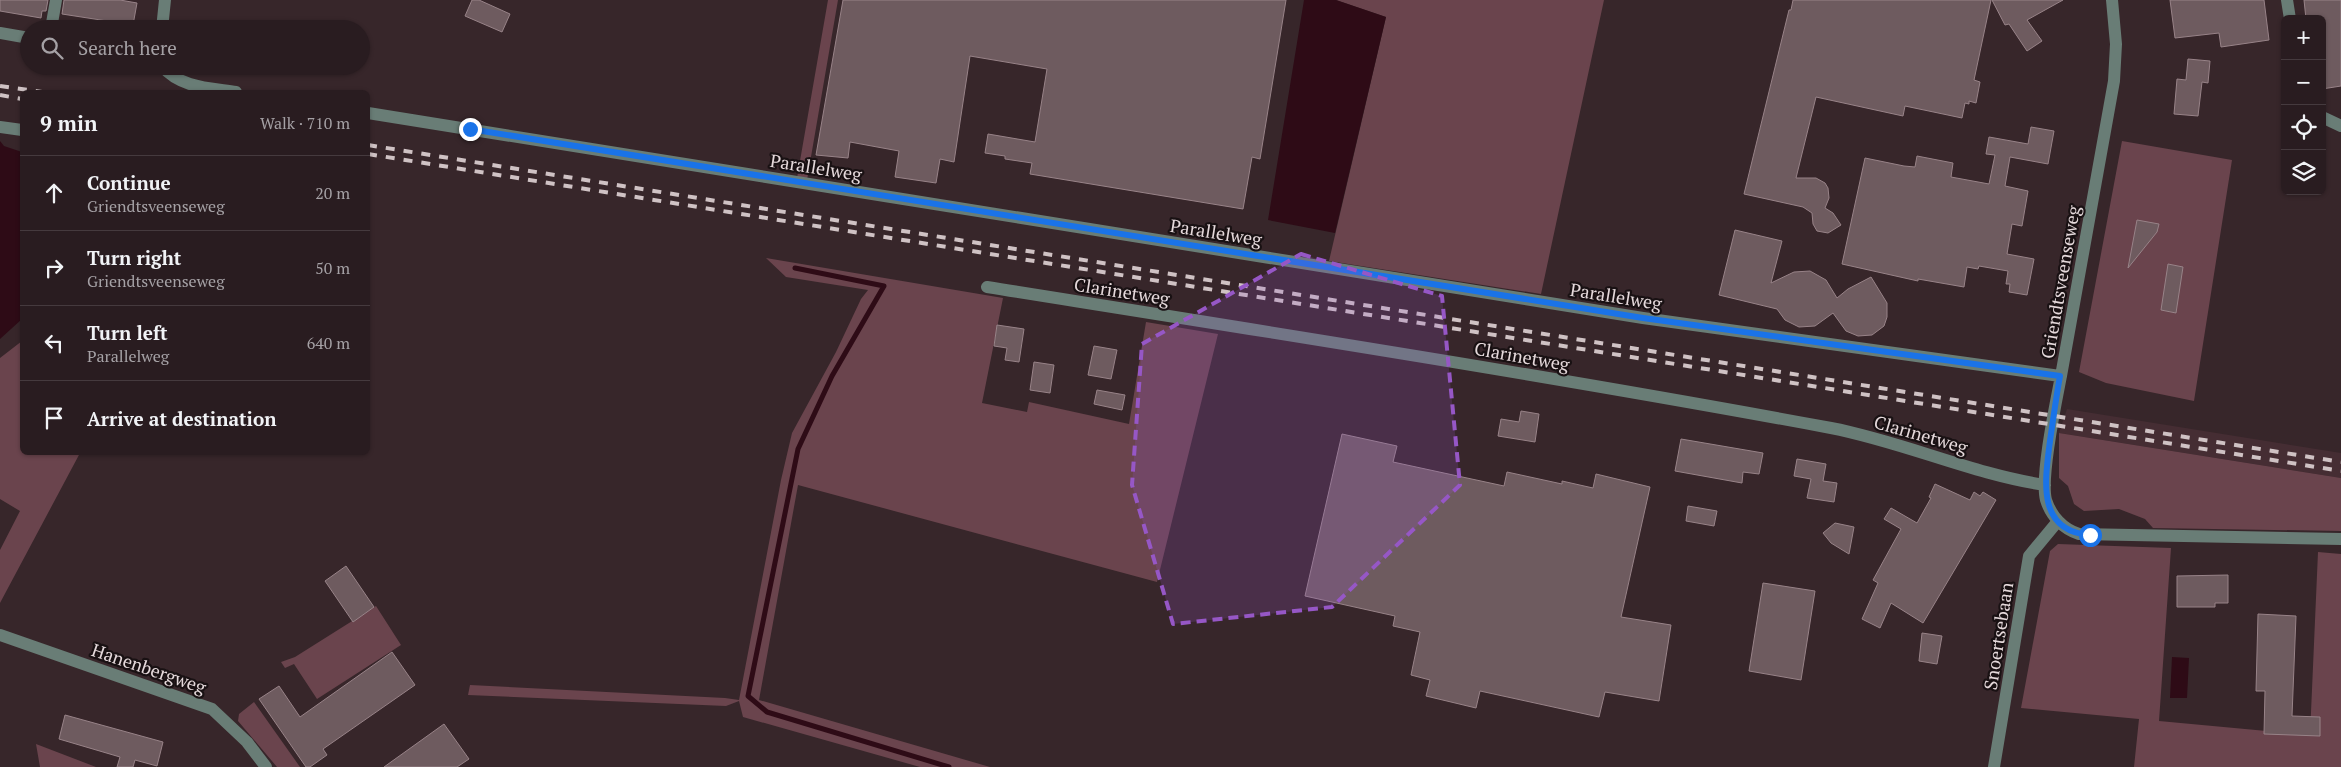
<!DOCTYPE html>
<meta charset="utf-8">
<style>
:root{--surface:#291c20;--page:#35292d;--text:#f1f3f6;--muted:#a5a1a5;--line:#453a3e}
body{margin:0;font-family:"PT Serif",serif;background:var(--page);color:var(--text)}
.controls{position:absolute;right:15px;top:15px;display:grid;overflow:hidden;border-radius:8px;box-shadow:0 1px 4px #0004}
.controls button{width:45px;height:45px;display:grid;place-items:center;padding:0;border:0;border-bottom:1px solid var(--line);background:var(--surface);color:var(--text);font:25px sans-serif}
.stop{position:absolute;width:15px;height:15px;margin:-11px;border:4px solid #1a73e8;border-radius:50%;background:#fff}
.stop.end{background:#1a73e8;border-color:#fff;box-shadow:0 1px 5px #0008}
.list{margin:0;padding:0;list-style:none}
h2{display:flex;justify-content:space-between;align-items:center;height:65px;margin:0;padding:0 20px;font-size:21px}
h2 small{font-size:16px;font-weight:400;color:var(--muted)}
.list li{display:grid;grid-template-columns:32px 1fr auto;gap:15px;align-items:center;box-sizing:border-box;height:75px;padding:0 20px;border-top:1px solid var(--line)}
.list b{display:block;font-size:19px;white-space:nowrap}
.list p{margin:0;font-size:16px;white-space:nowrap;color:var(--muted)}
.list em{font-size:16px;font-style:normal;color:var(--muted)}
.icon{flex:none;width:28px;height:28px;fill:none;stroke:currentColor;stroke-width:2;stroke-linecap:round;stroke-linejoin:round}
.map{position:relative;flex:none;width:2341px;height:767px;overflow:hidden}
.search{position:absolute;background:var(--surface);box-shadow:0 1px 4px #0004;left:20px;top:20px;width:350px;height:55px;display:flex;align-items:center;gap:12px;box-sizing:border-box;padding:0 18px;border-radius:28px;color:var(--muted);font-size:19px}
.panel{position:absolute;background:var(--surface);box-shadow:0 1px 4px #0004;left:20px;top:90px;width:350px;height:365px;border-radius:8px}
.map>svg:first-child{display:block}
.built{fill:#452d33}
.green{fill:#6a444d}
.water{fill:#2e0b16}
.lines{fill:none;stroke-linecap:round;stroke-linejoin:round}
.stream{stroke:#2e0b16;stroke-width:5}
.building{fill:#6e5b5f;stroke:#988388}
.minor{stroke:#697d76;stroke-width:12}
.rail{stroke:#cfc2c4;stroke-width:4;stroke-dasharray:9 9;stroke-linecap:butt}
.route{stroke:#1a73e8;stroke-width:6}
.marked{fill:#9657c6;fill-opacity:0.2;stroke:#9657c6;stroke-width:4;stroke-dasharray:10 6;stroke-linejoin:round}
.labels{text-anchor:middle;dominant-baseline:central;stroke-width:4.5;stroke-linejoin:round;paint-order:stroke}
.street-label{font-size:18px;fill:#e5d9db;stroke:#191113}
</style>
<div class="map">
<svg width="2341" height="767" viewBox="0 0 2341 767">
<rect width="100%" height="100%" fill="#37262a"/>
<path class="built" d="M2067,409L2341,453V478L2059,433Z"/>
<path class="green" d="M828,0H838L807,180L797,178Z
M1336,0H1604L1541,294L1329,261L1386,17Z
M2122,141L2232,160L2194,401L2106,383L2079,372Z
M766,258L1003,298L982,403L1027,412L1029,402L1129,424L1146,322L1218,334L1157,582L798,485L759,700L990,767H920L743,717L739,701L726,706L468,695L470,685L725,698L739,700L781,480L792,433L836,352L861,299L868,290L786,277Z
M22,341V452L80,453L0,603V550L20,511L0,499V358Z
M2059,433L2341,478V531L2153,528L2145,519L2119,509L2084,511L2074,504L2068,486L2059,478Z
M2058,544L2171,548L2159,721L2310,735L2318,552L2341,554V767H2134L2139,719L2021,708L2050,551Z
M376,606L401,645L317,699L294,664L285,668L281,662L295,657Z
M254,702L300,767H277L238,721L239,714Z
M36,744L96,767H40Z"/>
<path class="water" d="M1304,0H1336L1386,17L1335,233L1268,220Z
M0,141L4,146L22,152V319L0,339Z
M2172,657L2189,658L2187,698H2170Z"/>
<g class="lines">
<path class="stream" d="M795,268L884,286L832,376L798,449L748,696L767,712L949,767"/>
</g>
<path class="building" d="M0,0H48L46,11H42L41,18L0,11Z
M64,0H120L137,3L133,25L62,14Z
M472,0H479L510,14L502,32L465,16Z
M843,0H1286L1260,159L1252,157L1243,209L1030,174L1032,163L1005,159V156L985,153L988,134L1035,142L1047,69L970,56L954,162L940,159L936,183L895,177L899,151L850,142L848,158L816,155Z
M1793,0H1991L1974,80L1980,82L1976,103L1969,101V104L1965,103L1962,118L1905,106L1903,116L1816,97L1796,178H1816L1825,183L1828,188L1829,198L1825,208L1833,213L1841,225L1828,233L1817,231L1813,224L1812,213L1803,207L1744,194L1789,10H1791Z
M1992,0H2063L2027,20L2042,41L2027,51L2009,24L2005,25Z
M2170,0H2264L2269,40L2221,47L2219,33L2175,38Z
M2304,0H2341V86L2322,89V19H2306Z
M2188,59L2210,61L2208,83L2202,82L2198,116L2174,114L2177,79L2186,80Z
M2031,127L2054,131L2048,164L2010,157L2005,186L2028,191L2022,226L2012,224L2007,254L2034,259L2027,295L2009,292L2010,284H2006L2008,271L1979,266L1978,269L1967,267L1964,287L1918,279V281L1842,264L1865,158L1904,166L1915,167L1917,156L1953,163L1951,177L1989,184L1995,155L1986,154L1989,137L2028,144Z
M2137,220L2159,224L2157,232L2128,268Z
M1735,230L1782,241L1771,283L1794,272L1810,271L1826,280L1837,298L1848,289L1871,277L1887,303V317L1884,326L1872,335L1858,336L1846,331L1833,313L1815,326L1799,327L1785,320L1777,309L1719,295Z
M2168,264L2183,267L2176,313L2161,310Z
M997,325L1024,329L1019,362L1005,360L1007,348L994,346Z
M1094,346L1117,350L1111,379L1088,375Z
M1034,362L1054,365L1050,393L1030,390Z
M1097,390L1125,395L1122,410L1094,404Z
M1521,411L1539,414L1535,442L1498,436L1501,419L1519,422Z
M1342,434L1397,446L1393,462L1504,486L1507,472L1562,484V481L1593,488L1596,474L1650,487L1621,617L1671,625L1659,701L1605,692L1599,717L1480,691L1476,708L1426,696L1430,680L1411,675L1420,632L1393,626L1395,616L1305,596Z
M1681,439L1763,453L1759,474L1743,472L1742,483L1675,471Z
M1797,459L1826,464L1823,481L1837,483L1834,502L1807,498L1811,479L1794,476Z
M1935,484L1970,500L1974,492L1980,496L1983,492L1996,500L1923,623L1891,603L1880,628L1862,619L1878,583L1873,580L1901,529L1884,519L1891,508L1917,523L1931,498L1929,497Z
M1688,506L1717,511L1714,526L1686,521Z
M1835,523L1854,527L1849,554L1831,543L1823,533Z
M346,566L374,607L353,622L325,581Z
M2228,575V603H2215V607H2177V576Z
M1763,583L1815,591L1801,680L1749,671Z
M2258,614L2296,616L2292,716L2320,717V736L2264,734L2265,691H2256Z
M1922,633L1942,636L1937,664L1919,661Z
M392,652L415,685L323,749L327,755L310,767H306L259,699L279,686L300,717Z
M65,715L163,742L157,766L135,760L133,767H117L120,757L59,739Z
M444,724L469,759L457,767H384Z"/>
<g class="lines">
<path class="minor" d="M2112,0L2116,44L2114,81C2096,179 2079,278 2061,376C2056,402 2040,477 2046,500C2051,516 2063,529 2079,534L2341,539
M2287,0L2290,19
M51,29L56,0
M162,29L165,0
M0,33L29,38
M162,66C180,88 210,88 236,92
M368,113L1643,318L2060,376
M2322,117L2341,126
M0,127L22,130
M987,287C1269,332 1551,376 1831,428C1904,442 1972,474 2045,485
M0,635L212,709L247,742L266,767
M1994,767L2029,556L2058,521"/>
<path class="rail" d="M0,86L42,92
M0,95L22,99
M368,145L2341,462
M368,154L2341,471"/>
</g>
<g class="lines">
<path class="route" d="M470,129L1643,318L2060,376C2056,398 2053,420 2050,441C2045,480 2036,531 2090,535"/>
</g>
<path class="marked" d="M1301,254L1442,296L1460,485L1332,607L1173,624L1132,485L1142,344Z"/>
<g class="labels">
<g class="street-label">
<text transform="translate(816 167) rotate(9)">Parallelweg</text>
<text transform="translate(1216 232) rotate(9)">Parallelweg</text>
<text transform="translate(2060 282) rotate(-80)">Griendtsveenseweg</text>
<text transform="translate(1122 291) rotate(9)">Clarinetweg</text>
<text transform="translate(1616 296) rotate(9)">Parallelweg</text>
<text transform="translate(1522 356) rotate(10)">Clarinetweg</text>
<text transform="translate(1921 434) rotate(16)">Clarinetweg</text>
<text transform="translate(1998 636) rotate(-81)">Snoertsebaan</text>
<text transform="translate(149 668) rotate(19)">Hanenbergweg</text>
</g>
</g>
</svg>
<div class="controls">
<button>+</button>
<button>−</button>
<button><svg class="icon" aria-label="locate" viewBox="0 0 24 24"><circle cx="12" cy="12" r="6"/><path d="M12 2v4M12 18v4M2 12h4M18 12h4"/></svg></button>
<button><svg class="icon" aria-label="layers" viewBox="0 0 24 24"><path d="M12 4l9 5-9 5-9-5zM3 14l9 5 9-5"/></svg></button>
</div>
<div class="stop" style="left:2090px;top:535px"></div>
<div class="stop end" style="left:470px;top:129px"></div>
<div class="search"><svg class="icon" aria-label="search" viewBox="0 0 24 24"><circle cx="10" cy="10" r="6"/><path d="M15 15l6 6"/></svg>Search here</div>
<section class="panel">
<h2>9 min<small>Walk · 710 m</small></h2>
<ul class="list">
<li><svg class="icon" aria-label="ahead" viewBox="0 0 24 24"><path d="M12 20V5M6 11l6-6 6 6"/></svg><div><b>Continue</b><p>Griendtsveenseweg</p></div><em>20 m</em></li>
<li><svg class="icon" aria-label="right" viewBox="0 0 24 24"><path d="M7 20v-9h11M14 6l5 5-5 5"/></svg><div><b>Turn right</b><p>Griendtsveenseweg</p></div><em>50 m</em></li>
<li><svg class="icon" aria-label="left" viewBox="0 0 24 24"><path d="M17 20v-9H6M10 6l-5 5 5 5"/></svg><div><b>Turn left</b><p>Parallelweg</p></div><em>640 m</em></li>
<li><svg class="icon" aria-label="arrive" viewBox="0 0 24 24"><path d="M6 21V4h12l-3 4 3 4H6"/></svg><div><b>Arrive at destination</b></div></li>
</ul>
</section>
</div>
